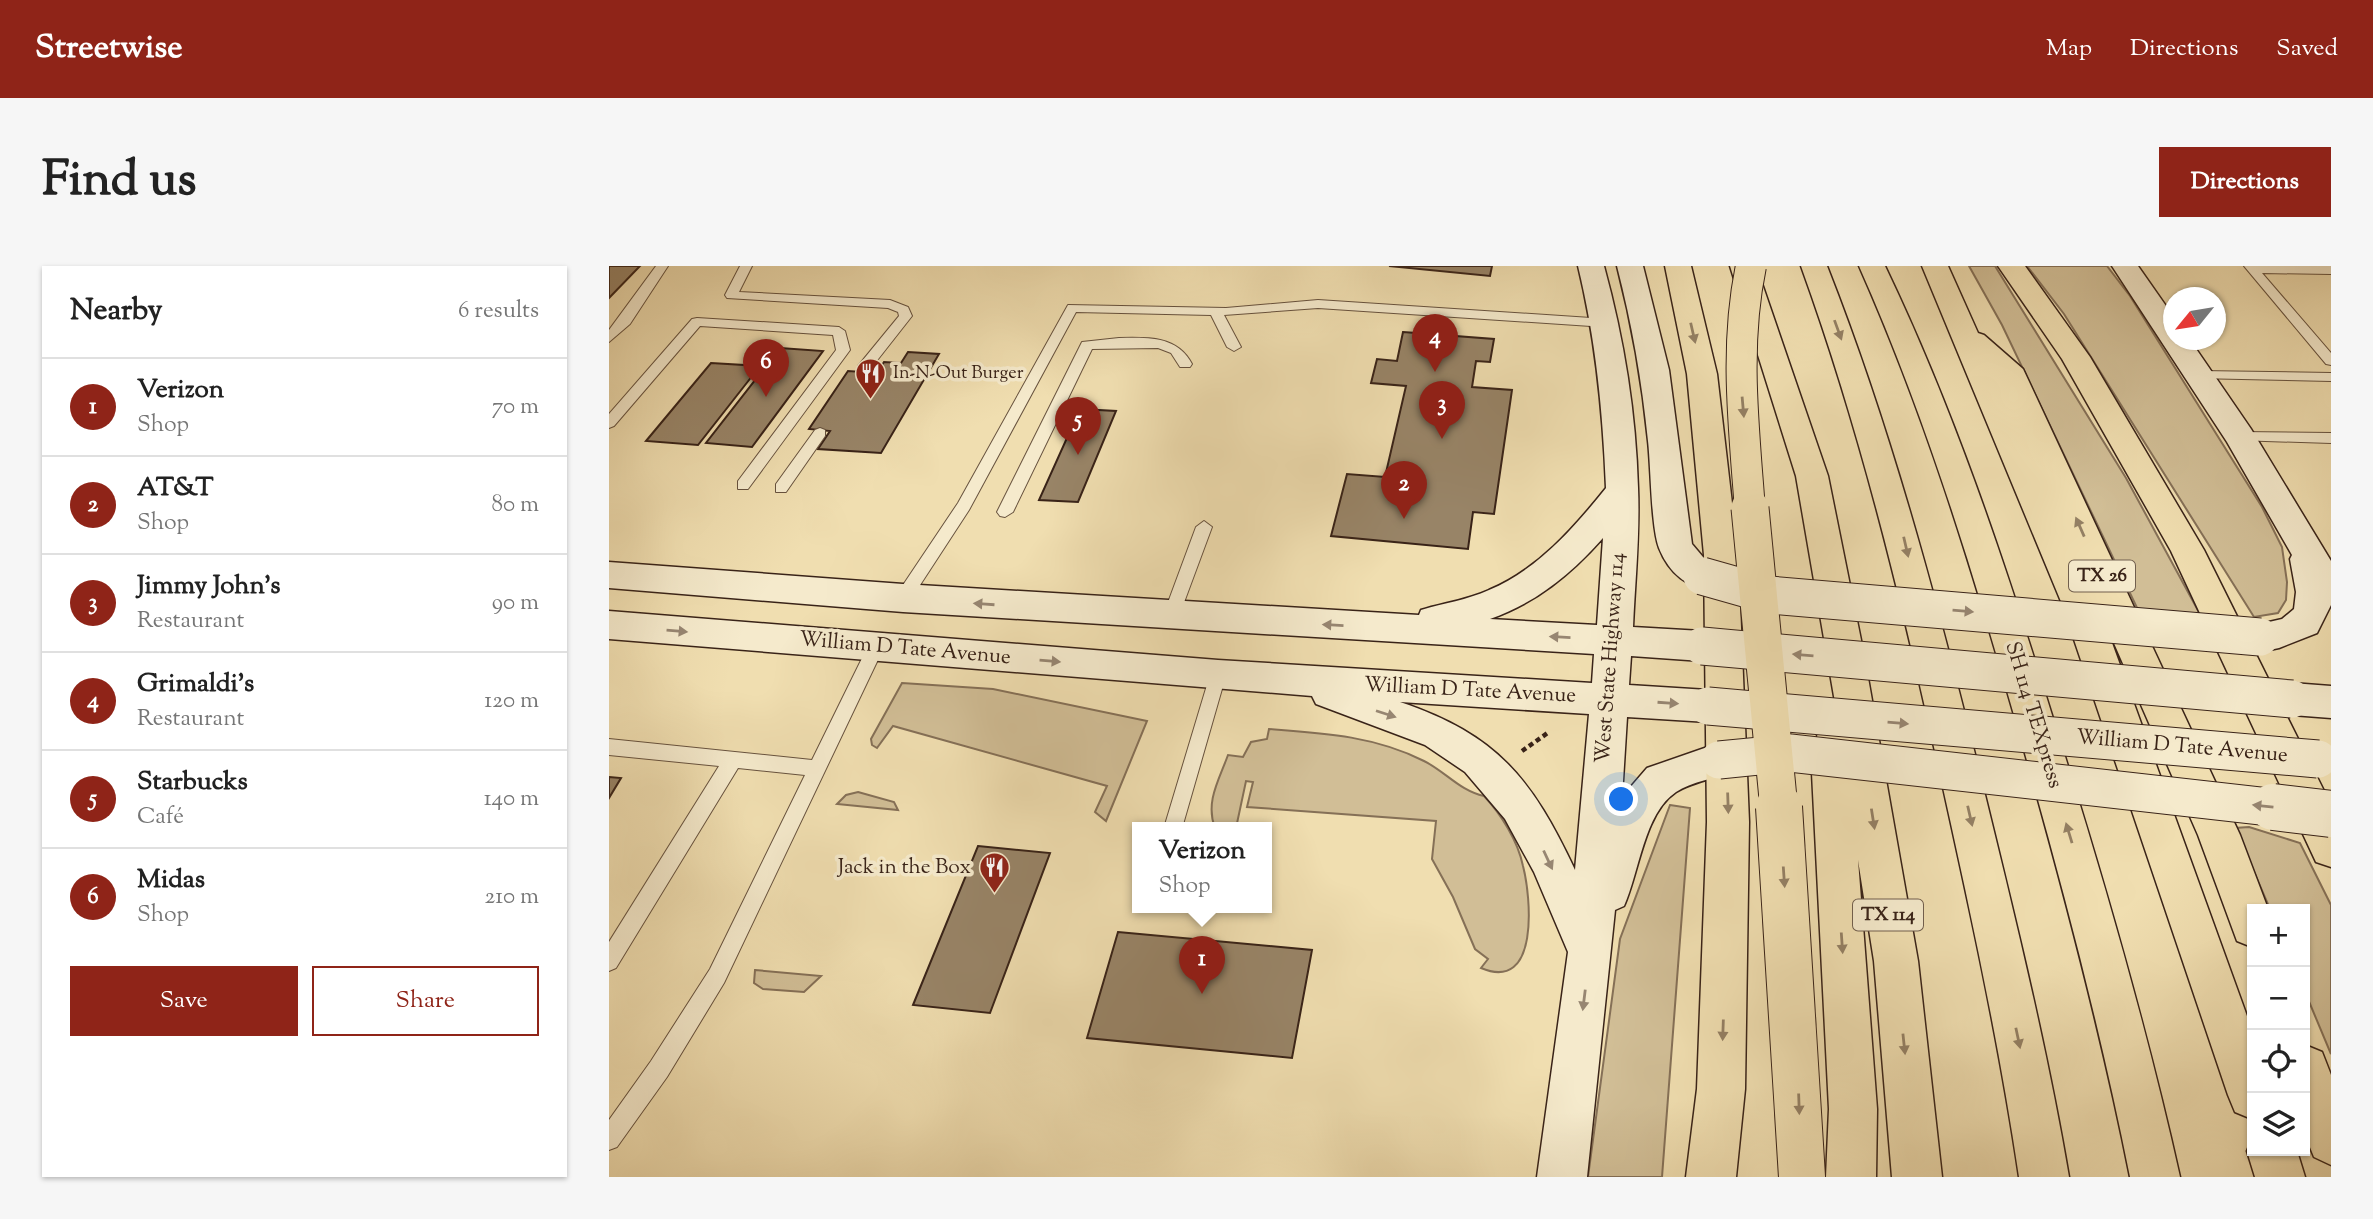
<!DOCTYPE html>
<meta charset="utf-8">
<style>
:root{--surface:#fff;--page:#f6f6f6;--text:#222;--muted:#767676;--line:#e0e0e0;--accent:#8f2418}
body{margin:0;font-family:"Sorts Mill Goudy",serif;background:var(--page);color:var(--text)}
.controls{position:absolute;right:21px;bottom:21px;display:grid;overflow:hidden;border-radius:0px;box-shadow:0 2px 5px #0004}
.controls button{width:63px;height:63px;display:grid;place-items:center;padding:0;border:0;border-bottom:2px solid var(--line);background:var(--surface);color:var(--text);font:35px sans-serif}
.compass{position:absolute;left:1554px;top:21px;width:63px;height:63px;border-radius:50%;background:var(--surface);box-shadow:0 2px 5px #0004;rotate:240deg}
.you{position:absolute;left:1013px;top:534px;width:24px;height:24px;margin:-18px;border:5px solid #fff;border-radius:50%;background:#1a73e8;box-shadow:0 0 0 10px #1a73e833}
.badge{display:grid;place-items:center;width:46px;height:46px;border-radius:50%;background:var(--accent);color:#fff;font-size:23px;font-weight:700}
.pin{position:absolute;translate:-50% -58px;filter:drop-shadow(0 2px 4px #0008)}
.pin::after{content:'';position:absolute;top:37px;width:24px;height:21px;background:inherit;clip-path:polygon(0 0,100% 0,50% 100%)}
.popup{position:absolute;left:523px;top:556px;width:140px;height:91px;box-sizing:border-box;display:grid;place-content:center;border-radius:0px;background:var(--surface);filter:drop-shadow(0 2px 5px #0005);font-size:23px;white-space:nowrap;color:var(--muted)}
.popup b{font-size:26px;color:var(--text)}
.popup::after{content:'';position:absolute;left:50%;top:100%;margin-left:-14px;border:14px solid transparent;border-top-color:var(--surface)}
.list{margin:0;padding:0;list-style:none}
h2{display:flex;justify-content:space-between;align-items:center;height:91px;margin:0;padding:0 28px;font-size:30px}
h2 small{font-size:23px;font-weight:400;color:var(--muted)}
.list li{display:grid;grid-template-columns:46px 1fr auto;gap:21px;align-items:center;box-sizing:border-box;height:98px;padding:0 28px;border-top:2px solid var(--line)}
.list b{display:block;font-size:26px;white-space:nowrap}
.list p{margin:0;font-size:23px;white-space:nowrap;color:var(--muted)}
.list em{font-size:23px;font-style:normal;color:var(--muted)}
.actions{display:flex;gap:14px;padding:21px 28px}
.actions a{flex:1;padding:16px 0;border:2px solid var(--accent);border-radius:0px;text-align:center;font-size:24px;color:var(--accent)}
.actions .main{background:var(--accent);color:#fff}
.icon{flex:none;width:38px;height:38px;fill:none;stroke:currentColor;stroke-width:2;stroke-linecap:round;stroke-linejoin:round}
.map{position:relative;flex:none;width:1722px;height:911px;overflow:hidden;border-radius:0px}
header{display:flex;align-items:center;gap:42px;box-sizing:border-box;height:98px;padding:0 35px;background:var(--accent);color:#fff}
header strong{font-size:33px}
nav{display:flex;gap:38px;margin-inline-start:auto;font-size:24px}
.intro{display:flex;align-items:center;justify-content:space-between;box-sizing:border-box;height:168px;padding:0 42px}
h1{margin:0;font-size:49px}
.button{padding:18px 32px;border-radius:0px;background:var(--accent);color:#fff;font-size:24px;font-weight:700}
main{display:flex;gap:42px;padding:0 42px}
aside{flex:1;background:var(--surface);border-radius:0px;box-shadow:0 2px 5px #0004}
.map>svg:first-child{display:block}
.green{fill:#d1be96;stroke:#857057;stroke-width:2}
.building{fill:#988467;stroke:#392318;stroke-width:2}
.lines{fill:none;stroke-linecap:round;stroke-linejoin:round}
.lane-casing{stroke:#67523e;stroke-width:2}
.secondary-casing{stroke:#392318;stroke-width:3}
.highway-casing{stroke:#392318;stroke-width:3}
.path{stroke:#392318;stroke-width:4.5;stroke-dasharray:5 3.5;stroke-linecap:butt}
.lane{fill:#f5eacc;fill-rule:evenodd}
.secondary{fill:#f5eacc;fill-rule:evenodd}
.highway{fill:#f0deb0;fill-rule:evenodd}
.secondary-bridge-far1-casing{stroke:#392318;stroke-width:39;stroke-linecap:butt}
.secondary-bridge-casing{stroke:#392318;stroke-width:48;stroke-linecap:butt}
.highway-bridge-far2-casing{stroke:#392318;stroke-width:32;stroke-linecap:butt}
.highway-bridge-far1-casing{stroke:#392318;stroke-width:39;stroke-linecap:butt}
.highway-bridge-casing{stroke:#392318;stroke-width:48;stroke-linecap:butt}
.secondary-bridge-far1{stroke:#f5eacc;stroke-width:37}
.secondary-bridge{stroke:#f5eacc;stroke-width:46}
.highway-bridge-far2{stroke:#f0deb0;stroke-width:30}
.highway-bridge-far1{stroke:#f0deb0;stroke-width:37}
.highway-bridge{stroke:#f0deb0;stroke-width:46}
.oneway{fill:#948064}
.oneway2{fill:#978672}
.labels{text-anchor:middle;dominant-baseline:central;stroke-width:7;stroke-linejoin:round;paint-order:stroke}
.far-poi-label{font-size:18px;fill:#392318;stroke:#f5eacc;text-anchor:start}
.shield{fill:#f5eacc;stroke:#715f4e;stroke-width:2}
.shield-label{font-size:19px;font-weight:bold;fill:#392318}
.street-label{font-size:21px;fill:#392318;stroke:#f5eacc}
.poi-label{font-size:21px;fill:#392318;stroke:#f5eacc;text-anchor:end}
</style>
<header>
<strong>Streetwise</strong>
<nav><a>Map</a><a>Directions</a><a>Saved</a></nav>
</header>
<div class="intro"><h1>Find us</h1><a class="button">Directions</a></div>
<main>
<aside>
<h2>Nearby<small>6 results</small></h2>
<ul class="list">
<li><span class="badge">1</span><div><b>Verizon</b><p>Shop</p></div><em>70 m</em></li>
<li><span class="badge">2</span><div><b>AT&amp;T</b><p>Shop</p></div><em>80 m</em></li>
<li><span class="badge">3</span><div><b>Jimmy John's</b><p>Restaurant</p></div><em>90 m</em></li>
<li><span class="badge">4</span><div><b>Grimaldi's</b><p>Restaurant</p></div><em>120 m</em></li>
<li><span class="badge">5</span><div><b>Starbucks</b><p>Café</p></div><em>140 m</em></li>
<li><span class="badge">6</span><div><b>Midas</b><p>Shop</p></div><em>210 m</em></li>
</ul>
<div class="actions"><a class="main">Save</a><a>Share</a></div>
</aside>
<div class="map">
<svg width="1722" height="911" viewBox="0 0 1722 911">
<rect width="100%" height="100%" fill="#f0deb0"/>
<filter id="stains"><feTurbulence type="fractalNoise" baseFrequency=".00286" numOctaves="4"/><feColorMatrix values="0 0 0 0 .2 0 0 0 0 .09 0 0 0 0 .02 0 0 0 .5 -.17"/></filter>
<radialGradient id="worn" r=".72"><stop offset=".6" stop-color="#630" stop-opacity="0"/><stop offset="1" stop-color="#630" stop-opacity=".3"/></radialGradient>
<path class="green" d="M1360,0H1386L1517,212L1592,350L1530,346L1393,59Z
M1418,0H1498L1521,30L1653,241L1673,281L1678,316L1677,334L1669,347L1645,351L1455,48Z
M293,417L384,423L538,455L497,555L486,546L498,520L284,460L268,482L263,479L262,473Z
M660,463C714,467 766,470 815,495C837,506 851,525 875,530C892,548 909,575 914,600C922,631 931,727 872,702L879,693L866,683L844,631L823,593L827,555L638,541L644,516L637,515L627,562H606C596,536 610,514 619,489L634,491L642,476L658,473Z
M249,526L285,536L289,544L228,538L237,529Z
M1061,539L1081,542L1053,911H979L1011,673Z
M1640,561L1691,577L1722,639V788L1696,726V643H1661L1626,562Z
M146,704L212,710L195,726L154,723L145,717Z"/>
<path class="building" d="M0,0H31L0,32Z
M780,0H883L881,10Z
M794,66L885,73L881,96L867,95L863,121L903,124L885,248L864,246L859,283L722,270L738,208L776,211L797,120L762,117L768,93L788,95Z
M171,82L214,85L143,181L97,177Z
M299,86L330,88L272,187L209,183L221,165L200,163L239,105L268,107L275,96L292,97Z
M102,97L151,100L89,179L37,175Z
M471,143L507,145L469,236L430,234Z
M0,511L12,512L0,532Z
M369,580L441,587L381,747L304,739Z
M509,666L703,684L683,792L478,772Z"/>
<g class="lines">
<defs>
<path id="lane" d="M47,0H59L21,58L0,76V64Z
M131,0H143L130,26L281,34L299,41L303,50L259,106H249V100L290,50L289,46L279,42L118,32L116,29Z
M1635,0H1722V8L1653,7L1722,87V99L1717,98Z
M709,34L997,53L1003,57L997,61L709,42L615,49L632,81L625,85L618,81L602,49L467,46L360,244L300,336H288L286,332L288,328L349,237L459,39L617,42Z
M88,52L230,61L236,65L241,84L139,223H129V215L227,84L224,69L91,60L5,160L0,162V148L83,53Z
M510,72C539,71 569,70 583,98L581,101H571L562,87L549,82L483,83L404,246L396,251L391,250L388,246L473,76Z
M1591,105L1722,107V115L1586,112L1584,109Z
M211,162L216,164V170L177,226H167V218L206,164Z
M1631,166L1722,167V177L1626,174V168Z
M595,255L603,261L570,350L568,355H556L554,350L587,261Z
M267,374L275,381L115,717L58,811L8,881L0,884V854L42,795L101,703L196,509L129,502L7,702L0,705V676L110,500L0,489V473L203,494L261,376Z
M609,402L615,404L617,409L573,562H555L601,409L603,404Z"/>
<path id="secondary" d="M969,0H995C1015,73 1027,147 1029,222C1031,268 1026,315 1024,361L1093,365L1106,370L1111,380L1106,390L1093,395L1022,390L1020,419L1099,424L1112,429L1118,440L1112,451L1099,456L1018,451L1013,531L1038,502L1110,477L1124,482L1130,494L1124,506C1107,512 1082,516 1067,526C1035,547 1030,607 1015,640L1006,644L978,911H928L959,686L925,606L896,553L856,506L816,479L707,438L703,430L0,373V345L609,394L983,417L985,388L294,346L0,322V296L294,318L810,349L812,344C835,337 858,334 880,324C928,304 965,262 997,222C994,146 987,74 969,0ZM994,272L988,359L881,353C927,337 962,308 994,272ZM791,436L980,448L966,604C923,513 889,469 791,436Z
M1008,0H1034L1060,104L1083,278L1110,310L1105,319C1080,327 1059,305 1050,282C1042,261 1042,200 1039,175C1033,115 1023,58 1008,0Z
M1503,0H1529L1564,50V74H1581L1642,163L1722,295V339L1708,367L1670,382L1651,386L1638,381L1633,371L1638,361L1673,353L1685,343L1687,326L1681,293L1683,289L1618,176Z
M1683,417L1722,420V452L1683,449L1670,444L1664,433L1670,422Z"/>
<path id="highway" d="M1056,0H1082L1108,108L1129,289L1140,556L1136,823L1127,911H1077L1088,823L1098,556L1095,289L1078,108Z
M1121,0H1147L1219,210L1255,389L1309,695L1333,911H1283L1265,695L1249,594L1268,843L1267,911H1217L1220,843L1203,507L1210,457L1215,445L1227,442L1187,210Z
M1192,0H1218C1281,160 1325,325 1367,492C1401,631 1436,770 1460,911H1410C1389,769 1358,630 1327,490C1290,324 1250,160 1192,0Z
M1250,0H1276C1345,144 1395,294 1442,446C1491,600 1536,754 1571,911H1521C1490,755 1449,602 1405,449C1361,296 1315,146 1250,0Z
M1313,0H1339L1369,67L1375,69L1414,103L1631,569L1659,643H1643V681L1628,675L1589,569L1494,352L1643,764V853L1626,846L1619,829L1453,338Z
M1389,0H1416L1481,91L1595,284L1722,539V601L1707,596L1562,285L1453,93Z
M1696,779L1713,786L1722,809V899L1705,891L1696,869Z
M1643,873V885H1688L1696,911H1646L1638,885Z"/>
</defs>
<use href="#lane" class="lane-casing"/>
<use href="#secondary" class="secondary-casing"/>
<use href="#highway" class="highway-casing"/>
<path class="path" d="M913,485L940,466"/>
<use href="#lane" class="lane"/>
<use href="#secondary" class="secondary"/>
<use href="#highway" class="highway"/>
<defs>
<path id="secondary-bridge-far1" d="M1093,310L1160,329L1651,371
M1093,380L1683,433
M1099,440L1709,493
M1110,494L1181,487L1679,543"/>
<path id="secondary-bridge" d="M1664,541L1722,548"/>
<path id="highway-bridge-far2" d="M1141,244C1135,162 1125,81 1142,0"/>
<path id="highway-bridge-far1" d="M1141,242L1170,543"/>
<path id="highway-bridge" d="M1170,541L1193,911"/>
</defs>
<use href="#secondary-bridge-far1" class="secondary-bridge-far1-casing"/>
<use href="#secondary-bridge" class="secondary-bridge-casing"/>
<use href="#highway-bridge-far2" class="highway-bridge-far2-casing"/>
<use href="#highway-bridge-far1" class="highway-bridge-far1-casing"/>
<use href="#highway-bridge" class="highway-bridge-casing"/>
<use href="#secondary-bridge-far1" class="secondary-bridge-far1"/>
<use href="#secondary-bridge" class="secondary-bridge"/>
<use href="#highway-bridge-far2" class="highway-bridge-far2"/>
<use href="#highway-bridge-far1" class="highway-bridge-far1"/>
<use href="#highway-bridge" class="highway-bridge"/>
</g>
<defs><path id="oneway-solid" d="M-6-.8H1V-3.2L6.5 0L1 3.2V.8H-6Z" transform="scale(1.75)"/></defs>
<g class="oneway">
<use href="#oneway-solid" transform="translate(1229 64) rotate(70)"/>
<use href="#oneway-solid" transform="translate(1084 67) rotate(77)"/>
<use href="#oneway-solid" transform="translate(1134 141) rotate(85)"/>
<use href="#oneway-solid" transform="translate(1471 261) rotate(-114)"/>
<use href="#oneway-solid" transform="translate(1297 281) rotate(77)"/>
<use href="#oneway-solid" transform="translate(1119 537) rotate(88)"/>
<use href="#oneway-solid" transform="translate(1361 550) rotate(77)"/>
<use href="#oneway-solid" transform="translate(1264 553) rotate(81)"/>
<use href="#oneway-solid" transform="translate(1460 567) rotate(-107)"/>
<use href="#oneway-solid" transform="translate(1175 611) rotate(86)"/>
<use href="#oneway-solid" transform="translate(1233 677) rotate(86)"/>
<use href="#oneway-solid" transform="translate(1114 764) rotate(92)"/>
<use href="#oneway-solid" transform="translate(1409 772) rotate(78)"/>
<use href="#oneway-solid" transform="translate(1295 778) rotate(84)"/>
<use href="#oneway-solid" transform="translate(1190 838) rotate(88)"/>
</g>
<g class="oneway2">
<use href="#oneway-solid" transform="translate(375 338) rotate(-176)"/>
<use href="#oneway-solid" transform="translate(1354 345) rotate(5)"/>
<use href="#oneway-solid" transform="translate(724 359) rotate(-177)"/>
<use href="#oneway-solid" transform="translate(68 365) rotate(5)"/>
<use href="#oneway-solid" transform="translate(951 371) rotate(-177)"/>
<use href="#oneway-solid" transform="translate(1194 389) rotate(-175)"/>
<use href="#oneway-solid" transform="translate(441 395) rotate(5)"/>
<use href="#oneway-solid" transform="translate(1059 437) rotate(4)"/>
<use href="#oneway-solid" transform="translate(777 448) rotate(18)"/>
<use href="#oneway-solid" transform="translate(1289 457) rotate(5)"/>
<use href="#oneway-solid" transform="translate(1654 540) rotate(-174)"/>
<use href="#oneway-solid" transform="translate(939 594) rotate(65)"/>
<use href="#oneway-solid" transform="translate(975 734) rotate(97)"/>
</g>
<defs>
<symbol id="restaurant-pin" viewBox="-11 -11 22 30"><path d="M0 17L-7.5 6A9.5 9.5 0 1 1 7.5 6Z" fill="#8f2418" stroke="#f5eacc"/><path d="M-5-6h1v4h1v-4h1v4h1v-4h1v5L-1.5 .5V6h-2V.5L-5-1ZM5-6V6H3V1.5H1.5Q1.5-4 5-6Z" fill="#fff"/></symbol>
</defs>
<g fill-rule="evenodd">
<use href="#restaurant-pin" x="244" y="90" width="35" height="47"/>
<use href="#restaurant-pin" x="368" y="584" width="35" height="47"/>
</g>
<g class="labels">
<g class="far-poi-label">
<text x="284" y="108">In-N-Out Burger</text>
</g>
<g class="shield">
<rect x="1460" y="294.5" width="66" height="31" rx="5"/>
<rect x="1244" y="633.5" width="70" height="31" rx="5"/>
</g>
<g class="shield-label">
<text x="1493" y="310">TX 26</text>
<text x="1279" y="649">TX 114</text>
</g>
<g class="street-label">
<text transform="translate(296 383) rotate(5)">William D Tate Avenue</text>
<text transform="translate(1002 392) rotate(-86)">West State Highway 114</text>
<text transform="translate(861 425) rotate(3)">William D Tate Avenue</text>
<text transform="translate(1424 449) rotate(73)">SH 114 TEXpress</text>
<text transform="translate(1573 481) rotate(5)">William D Tate Avenue</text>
</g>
<g class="poi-label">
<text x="362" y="602">Jack in the Box</text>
</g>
</g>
<rect width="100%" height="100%" filter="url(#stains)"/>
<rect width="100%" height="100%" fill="url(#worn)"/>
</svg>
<div class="controls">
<button>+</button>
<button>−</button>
<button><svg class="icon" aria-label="locate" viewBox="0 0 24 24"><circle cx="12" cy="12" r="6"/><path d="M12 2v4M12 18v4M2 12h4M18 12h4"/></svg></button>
<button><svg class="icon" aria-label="layers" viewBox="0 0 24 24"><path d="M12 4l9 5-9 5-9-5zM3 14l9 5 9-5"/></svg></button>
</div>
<svg class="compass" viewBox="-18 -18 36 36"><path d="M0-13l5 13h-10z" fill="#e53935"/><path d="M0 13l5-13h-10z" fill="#767676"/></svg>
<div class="you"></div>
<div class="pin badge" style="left:593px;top:728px">1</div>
<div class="popup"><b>Verizon</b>Shop</div>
<div class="pin badge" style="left:795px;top:253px">2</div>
<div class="pin badge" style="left:833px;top:173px">3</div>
<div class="pin badge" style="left:826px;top:106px">4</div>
<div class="pin badge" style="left:469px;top:189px">5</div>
<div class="pin badge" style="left:157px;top:131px">6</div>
</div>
</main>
